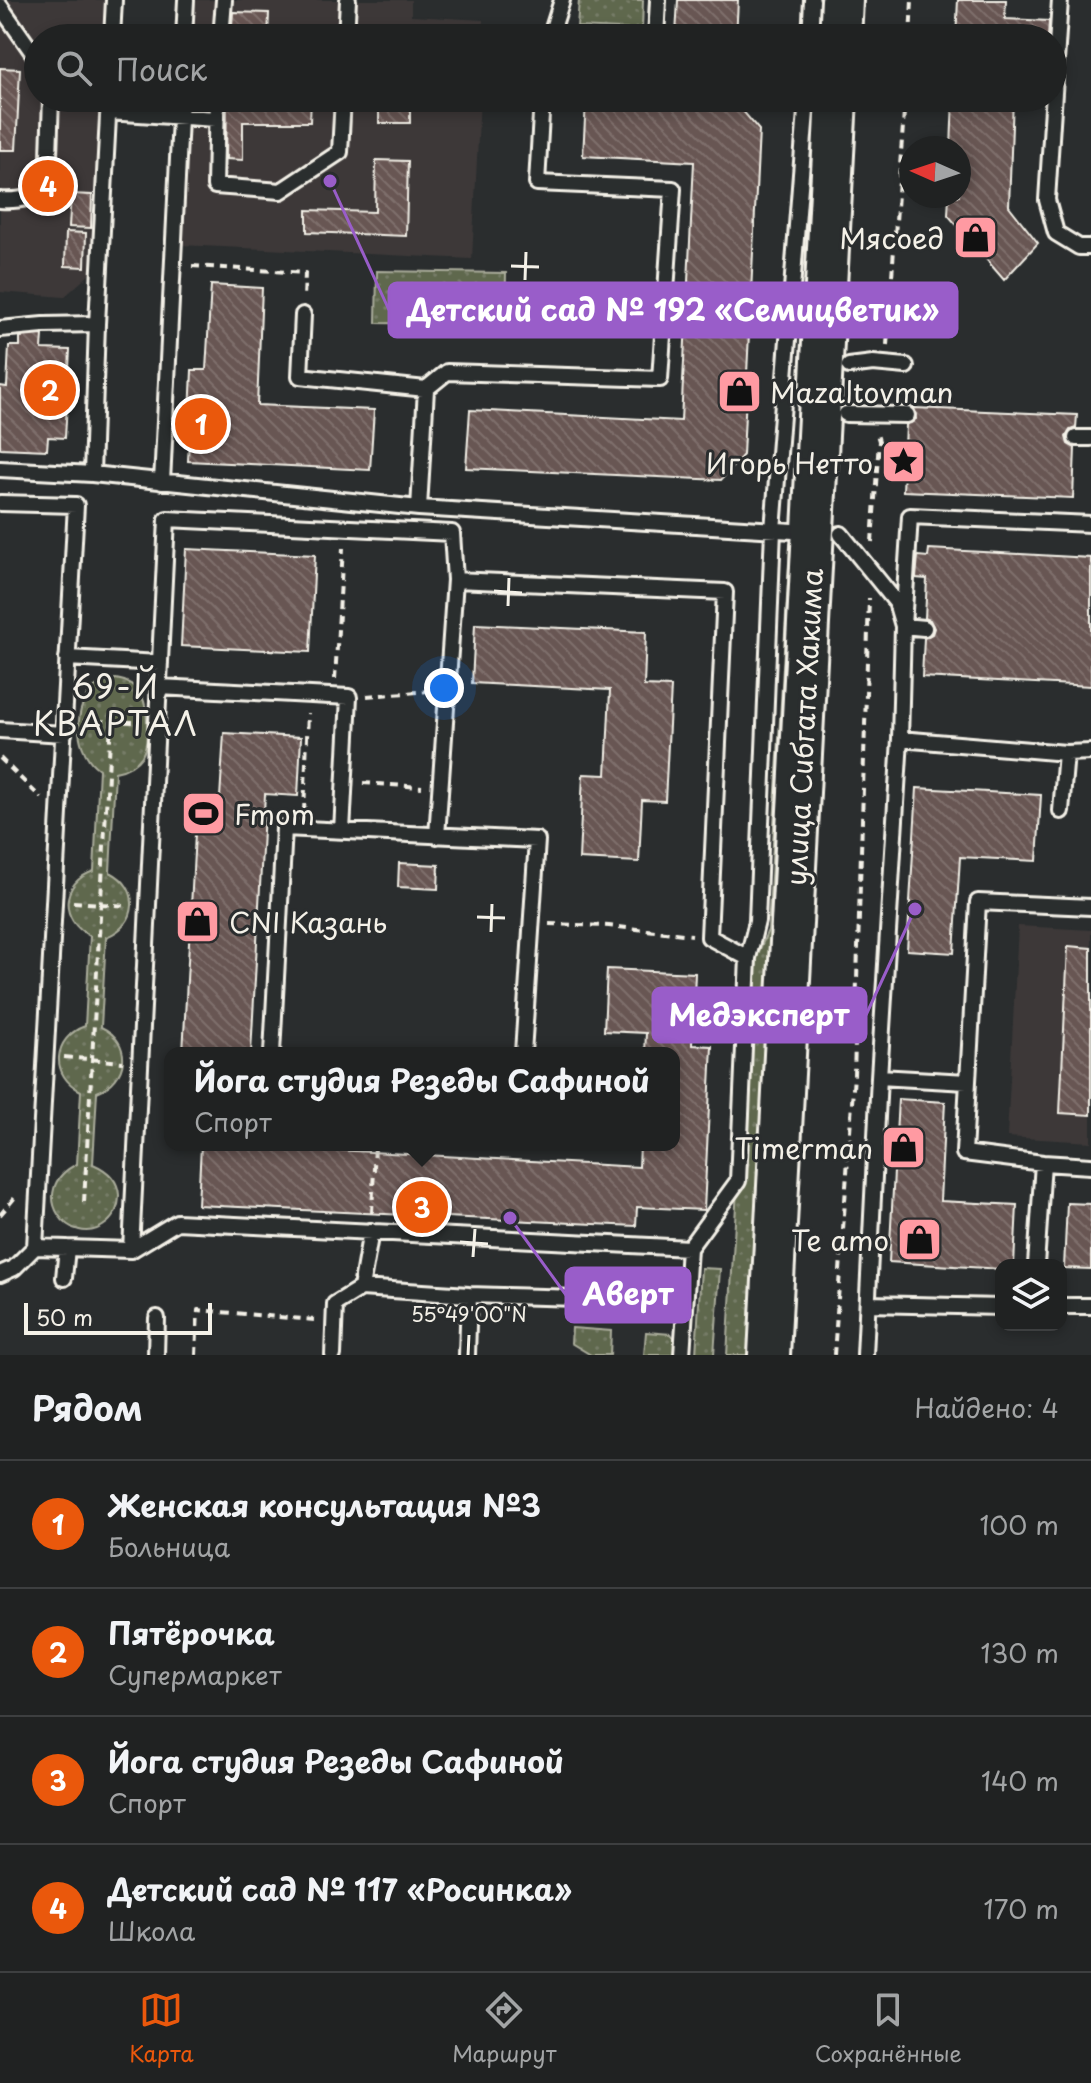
<!DOCTYPE html>
<html lang="ru">
<meta charset="utf-8">
<style>
:root{--surface:#202222;--page:#282a2a;--text:#f1f3f6;--muted:#a2a4a5;--line:#3d3f40;--accent:#ea580c}
body{margin:0;font-family:"Playpen Sans",sans-serif;background:var(--page);color:var(--text)}
.controls{position:absolute;right:24px;bottom:24px;display:grid;overflow:hidden;border-radius:16px;box-shadow:0 4px 12px #0003}
.controls button{width:72px;height:72px;display:grid;place-items:center;padding:0;border:0;border-bottom:2px solid var(--line);background:var(--surface);color:var(--text);font:40px sans-serif}
.compass{position:absolute;left:899px;top:136px;width:72px;height:72px;border-radius:50%;background:var(--surface);box-shadow:0 4px 12px #0003;rotate:273deg}
.scale{position:absolute;left:24px;bottom:20px;width:188px;box-sizing:border-box;padding-left:8px;border:4px solid #f4f1e8;border-top:0;font-size:22px;line-height:28px;white-space:nowrap;color:#f4f1e8;-webkit-text-stroke:6px #2a2d2e;paint-order:stroke}
.you{position:absolute;left:444px;top:688px;width:28px;height:28px;margin:-20px;border:6px solid #fff;border-radius:50%;background:#1a73e8;box-shadow:0 0 0 12px #1a73e833}
.badge{display:grid;place-items:center;width:52px;height:52px;border-radius:50%;background:var(--accent);color:#fff;font-size:26px;font-weight:700}
.pin{position:absolute;translate:-50% -50%;border:4px solid #fff;box-shadow:0 2px 8px #0006}
.popup{position:absolute;left:164px;top:1047px;width:516px;height:104px;box-sizing:border-box;display:grid;place-content:center;border-radius:16px;background:var(--surface);filter:drop-shadow(0 2px 6px #0005);font-size:26px;white-space:nowrap;color:var(--muted)}
.popup b{font-size:30px;color:var(--text)}
.popup::after{content:'';position:absolute;left:50%;top:100%;margin-left:-16px;border:16px solid transparent;border-top-color:var(--surface)}
.list{margin:0;padding:0;list-style:none}
h2{display:flex;justify-content:space-between;align-items:center;height:104px;margin:0;padding:0 32px;font-size:34px}
h2 small{font-size:26px;font-weight:400;color:var(--muted)}
.list li{display:grid;grid-template-columns:52px 1fr auto;gap:24px;align-items:center;box-sizing:border-box;height:128px;padding:0 32px;border-top:2px solid var(--line)}
.list b{display:block;font-size:30px;white-space:nowrap}
.list p{margin:0;font-size:26px;white-space:nowrap;color:var(--muted)}
.list em{font-size:26px;font-style:normal;color:var(--muted)}
.icon{flex:none;width:44px;height:44px;fill:none;stroke:currentColor;stroke-width:2;stroke-linecap:round;stroke-linejoin:round}
.map{position:relative;flex:none;width:1091px;height:1355px;overflow:hidden}
.search{position:absolute;background:var(--surface);box-shadow:0 4px 12px #0003;left:24px;right:24px;top:24px;height:88px;display:flex;align-items:center;gap:20px;box-sizing:border-box;padding:0 28px;border-radius:44px;color:var(--muted);font-size:30px}
.sheet{height:616px;background:var(--surface)}
nav{display:flex;justify-content:space-around;align-items:center;box-sizing:border-box;height:112px;border-top:2px solid var(--line);background:var(--surface);font-size:22px;color:var(--muted)}
nav a{display:grid;justify-items:center;gap:4px}
nav .on{color:var(--accent)}
.map>svg:first-child{display:block}
.built{fill:#3d3939}
.green{fill:url(#green-dots);stroke:#aaac9b;stroke-width:2}
.building{fill:url(#building-back-hatch);stroke:#f4f1e8;stroke-width:2}
.lines{fill:none;stroke-linecap:round;stroke-linejoin:round}
.lane-casing{stroke:#f4f1e8;stroke-width:20}
.secondary-casing{stroke:#f4f1e8;stroke-width:46}
.path{stroke:#f4f1e8;stroke-width:4;stroke-dasharray:8 6;stroke-linecap:butt}
.lane{stroke:#2a2d2e;stroke-width:14}
.secondary{stroke:#2a2d2e;stroke-width:40}
.ticks{fill:none;stroke:#f4f1e8;stroke-width:3}
.labels{text-anchor:middle;dominant-baseline:central;stroke-width:6;stroke-linejoin:round;paint-order:stroke}
.poi-label{font-size:28px;fill:#f4f1e8;stroke:#2a2d2e;text-anchor:end}
.street-label{font-size:28px;fill:#f4f1e8;stroke:#2a2d2e}
.quarter-label{font-size:32px;letter-spacing:2px;fill:#f4f1e8;stroke:#2a2d2e}
.ticks-label{font-size:20px;text-anchor:middle;fill:#f4f1e8;stroke:#2a2d2e;stroke-width:6;stroke-linejoin:round;paint-order:stroke}
.leader{fill:none;stroke:#995dc9;stroke-width:3}
.callout-dot{fill:#995dc9;stroke:#2a2d2e;stroke-width:3}
.callout{fill:#995dc9;stroke:#995dc9;stroke-width:3}
.callout-label{font-size:30px;text-anchor:middle;font-weight:bold;fill:#fff}
</style>
<div class="map">
<svg width="1091" height="1355" viewBox="0 0 1091 1355">
<defs>
<pattern id="green-dots" width="8" height="8" patternUnits="userSpaceOnUse" patternTransform="scale(2)"><rect width="8" height="8" fill="#5f674e"/><path d="M2 2h.1M6 6h.1" fill="none" stroke="#777d68" stroke-width="1.8" stroke-linecap="round"/></pattern>
<pattern id="building-back-hatch" width="6" height="6" patternUnits="userSpaceOnUse" patternTransform="scale(2)"><rect width="6" height="6" fill="#685653"/><path d="M-1 5l2 2M0 0l6 6M5-1l2 2" fill="none" stroke="#7e6f6c"/></pattern>
</defs>
<rect width="100%" height="100%" fill="#2a2d2e"/>
<filter id="ink" filterUnits="userSpaceOnUse"><feTurbulence type="fractalNoise" baseFrequency=".0125" numOctaves="2"/><feDisplacementMap in="SourceGraphic" scale="16" xChannelSelector="R" yChannelSelector="G"/><feConvolveMatrix kernelMatrix="1 2 1 2 8 2 1 2 1" color-interpolation-filters="sRGB"/></filter>
<g filter="url(#ink)">
<path class="built" d="M0,0H107L105,38H38V98H101L90,274L64,297L0,292Z
M194,0H411V16L483,20V38H192Z
M188,98H480L472,259L181,245Z
M1018,926L1091,930V1142L1007,1137Z"/>
<path class="green" d="M579,0H643L642,30L577,27Z
M377,271L506,273L505,325L376,323Z
M790,545L798,553L754,1355H727L750,973L768,930Z
M116,679C142,683 147,702 147,726C147,736 147,747 142,756C135,766 126,770 115,772L110,872C141,887 139,925 106,937L101,1027C133,1042 129,1080 97,1092L93,1164C107,1170 118,1179 119,1195C119,1206 115,1216 107,1223C70,1253 24,1190 77,1164L81,1091C50,1076 52,1038 85,1026L90,936C59,921 60,882 94,871L99,769C68,748 72,682 116,679Z
M701,1268L720,1269L714,1355H696Z
M572,1328L611,1331L610,1355H591L571,1343Z
M646,1332L671,1334L675,1340L674,1355H644Z"/>
<path class="building" d="M678,0H738L736,38L676,35Z
M958,0H1006L1005,19L1049,21L1048,38H956Z
M233,12L269,13L268,38H231Z
M0,68L20,69L16,150H0Z
M227,98H311L310,122H243V160L226,159Z
M953,98H1013L1009,206L1038,243L1004,280L948,215L949,196H959V148H951Z
M586,100L742,110L759,130L743,455L721,480L466,468L470,410L681,421L694,162L583,156Z
M379,102H410V123H379Z
M376,160L408,161L406,236L307,232V210L375,212Z
M71,194L92,195L91,228L69,227Z
M66,232L86,233L85,267L65,266Z
M211,285L262,288L257,405L374,410L370,470L188,461L192,370H206Z
M43,335L42,349L70,350L65,438L48,437L47,450L0,448V386L7,387L9,346H20V337Z
M914,408L1077,415L1076,428L1070,430L1066,437L1068,444L1075,448L1073,498L903,491L906,425L916,419Z
M186,549L315,555L310,652L181,646Z
M929,549L1091,558V686L922,677L924,638L932,634L934,628L930,620L925,618L927,579L916,578L918,556L928,557Z
M475,624L646,632L644,686L671,687L665,801L642,800L639,862L579,859L583,774L606,775L610,690L472,683Z
M224,733L301,737L298,796L265,794L251,1053H183L197,797L220,798Z
M917,788L1041,795L1037,861L960,857L954,953L907,950Z
M399,863L439,865L438,889L398,887Z
M1068,946L1091,948V1115L1060,1113Z
M607,969L695,973L692,1045L712,1046L704,1210L637,1207L636,1226L198,1205L201,1145H246L639,1167L640,1145H674V1053H645L646,1033L604,1031Z
M898,1099L945,1102L940,1201L1017,1205L1014,1265H1001V1269L889,1262Z
M1067,1203L1091,1204V1269L1064,1268Z"/>
<g class="lines">
<defs>
<path id="lane" d="M1060,0L1047,200L1056,233L1079,247H1091
M0,6L38,60
M112,38L114,0
M184,38L186,0
M221,38L224,0
M346,38L348,0
M550,38L562,0
M656,38L658,0
M810,38L812,0
M217,98L215,186L281,191L340,152L343,98
M108,112L216,119
M0,200C20,201 33,199 48,185L51,98
M303,315L300,376L426,389
M0,329L43,325L97,324
M849,366L873,363L906,366
M846,414L907,415
M1076,438H1091
M0,469L92,474L419,508L809,532
M92,474L97,324L109,98
M162,482L181,98
M0,503L76,505L35,1247
M419,508L426,389L447,372L660,379L673,189L537,183L542,98
M841,534L896,602L903,626L900,739L879,1077L865,1355
M455,580L725,592L709,937L748,958
M924,628L903,626L910,516L1091,524
M67,658L160,663
M159,687L349,697L342,831
M0,730L64,734
M900,739L1066,753L1091,752
M1061,811L1066,753
M1091,907L978,902L964,1153L1043,1163L1091,1166
M272,1053L284,828L537,840L523,1053
M879,1077L967,1082
M371,1231L361,1288L469,1295L684,1301
M131,1250L167,519L452,533L455,580L437,836
M1036,1265L1043,1163
M0,1274L14,1268L35,1247L131,1250L177,1222L689,1248
M64,1278L67,1248
M868,1304L1001,1307
M1061,1306H1091
M156,1355L157,1318
M333,1355L335,1304L361,1288
M467,1355L469,1295
M682,1355L689,1248L738,1181L748,958L757,921L773,530L807,98"/>
<path id="secondary" d="M840,38L842,0
M769,1355L836,98"/>
</defs>
<use href="#lane" class="lane-casing"/>
<use href="#secondary" class="secondary-casing"/>
<path class="path" d="M910,38L912,0
M192,266L305,273L304,299
M887,345L905,98
M872,542L879,441L876,431
M335,679L343,548
M367,696L430,691
M83,721L138,722
M0,758L41,798
M363,783L422,787
M304,812L308,713
M73,902L128,906
M549,924L609,926L692,935
M64,1057L123,1062
M84,1202L111,721
M372,1213L375,1145
M0,1215L18,1194
M196,1355L198,1310L314,1320
M834,1355L854,1075L869,598"/>
<use href="#lane" class="lane"/>
<use href="#secondary" class="secondary"/>
</g>
</g>
<path class="ticks" d="M511,266L539,267M525,280L526,252M494,591L522,593M508,606L509,578M477,917L505,918M491,932L492,904M460,1242L488,1244M473,1257L475,1229M468,1355L469,1335"/>
<defs>
<symbol id="shop-square" viewBox="-11 -11 22 22"><rect x="-9" y="-9" width="18" height="18" rx="4" fill="#ff9aa2" stroke="#2a2d2e"/><path d="M-5-2.5h2.3a2.7 3.5 0 0 1 5.4 0H5L5.5 6h-11ZM-1.5-2.5h3a1.5 2.3 0 0 0-3 0Z" fill="#111"/></symbol>
<symbol id="sight-square" viewBox="-11 -11 22 22"><rect x="-9" y="-9" width="18" height="18" rx="4" fill="#ff9aa2" stroke="#2a2d2e"/><path d="M0-6L1.8-2.2L6-1.7L2.9 1.2L3.7 5.4L0 3.3L-3.7 5.4L-2.9 1.2L-6-1.7L-1.8-2.2Z" fill="#111"/></symbol>
<symbol id="stadium-square" viewBox="-11 -11 22 22"><rect x="-9" y="-9" width="18" height="18" rx="4" fill="#ff9aa2" stroke="#2a2d2e"/><path d="M0-5a6.5 5 0 1 0 0 10a6.5 5 0 1 0 0-10ZM-3.5-1.8h7v3.6h-7Z" fill="#111"/></symbol>
</defs>
<g fill-rule="evenodd">
<use href="#shop-square" x="950" y="212" width="51" height="51"/>
<use href="#shop-square" x="714" y="366" width="51" height="51"/>
<use href="#sight-square" x="878" y="436" width="51" height="51"/>
<use href="#stadium-square" x="178" y="788" width="51" height="51"/>
<use href="#shop-square" x="172" y="896" width="51" height="51"/>
<use href="#shop-square" x="878" y="1122" width="51" height="51"/>
<use href="#shop-square" x="894" y="1214" width="51" height="51"/>
</g>
<g class="labels">
<g class="poi-label">
<text x="944" y="237">Мясоед</text>
<text x="770" y="391" text-anchor="start">Mazaltovman</text>
<text x="873" y="462">Игорь Нетто</text>
<text x="234" y="813" text-anchor="start">Fmom</text>
<text x="229" y="921" text-anchor="start">CNI Казань</text>
<text x="873" y="1147">Timerman</text>
<text x="889" y="1239">Te amo</text>
</g>
<g class="street-label">
<text transform="translate(803 727) rotate(-87)">улица Сибгата Хакима</text>
</g>
<g class="quarter-label">
<text x="116" y="686">69-Й<tspan x="116" dy="37">КВАРТАЛ</tspan></text>
</g>
</g>
<g class="ticks-label">
<text x="469" y="1322">55°49'00"N</text>
</g>
<path class="leader" d="M330 181L389 310M915 909L866 1015M510 1218L566 1295"/>
<g class="callout-dot">
<circle cx="330" cy="181" r="8"/>
<circle cx="915" cy="909" r="8"/>
<circle cx="510" cy="1218" r="8"/>
</g>
<g class="callout">
<rect x="389" y="283" width="568" height="54" rx="8"/>
<rect x="653" y="988" width="213" height="54" rx="8"/>
<rect x="566" y="1268" width="124" height="54" rx="8"/>
</g>
<g class="callout-label">
<text x="673" y="321">Детский сад № 192 «Семицветик»</text>
<text x="759" y="1026">Медэксперт</text>
<text x="628" y="1305">Аверт</text>
</g>
</svg>
<div class="controls">
<button><svg class="icon" aria-label="layers" viewBox="0 0 24 24"><path d="M12 4l9 5-9 5-9-5zM3 14l9 5 9-5"/></svg></button>
</div>
<svg class="compass" viewBox="-18 -18 36 36"><path d="M0-13l5 13h-10z" fill="#e53935"/><path d="M0 13l5-13h-10z" fill="#a2a4a5"/></svg>
<div class="scale">50 m</div>
<div class="you"></div>
<div class="pin badge" style="left:201px;top:424px">1</div>
<div class="pin badge" style="left:50px;top:390px">2</div>
<div class="pin badge" style="left:422px;top:1207px">3</div>
<div class="popup"><b>Йога студия Резеды Сафиной</b>Спорт</div>
<div class="pin badge" style="left:48px;top:186px">4</div>
<div class="search"><svg class="icon" aria-label="search" viewBox="0 0 24 24"><circle cx="10" cy="10" r="6"/><path d="M15 15l6 6"/></svg>Поиск</div>
</div>
<section class="sheet">
<h2>Рядом<small>Найдено: 4</small></h2>
<ul class="list">
<li><span class="badge">1</span><div><b>Женская консультация №3</b><p>Больница</p></div><em>100 m</em></li>
<li><span class="badge">2</span><div><b>Пятёрочка</b><p>Супермаркет</p></div><em>130 m</em></li>
<li><span class="badge">3</span><div><b>Йога студия Резеды Сафиной</b><p>Спорт</p></div><em>140 m</em></li>
<li><span class="badge">4</span><div><b>Детский сад № 117 «Росинка»</b><p>Школа</p></div><em>170 m</em></li>
</ul>
</section>
<nav>
<a class="on"><svg class="icon" aria-label="map" viewBox="0 0 24 24"><path d="M3 6l6-2 6 2 6-2v14l-6 2-6-2-6 2zM9 4v14M15 6v14"/></svg>Карта</a>
<a><svg class="icon" aria-label="directions" viewBox="0 0 24 24"><path d="M12 3l9 9-9 9-9-9zM9 14v-3h6M13 9l2 2-2 2"/></svg>Маршрут</a>
<a><svg class="icon" aria-label="saved" viewBox="0 0 24 24"><path d="M7 4h10v16l-5-4-5 4z"/></svg>Сохранённые</a>
</nav>
